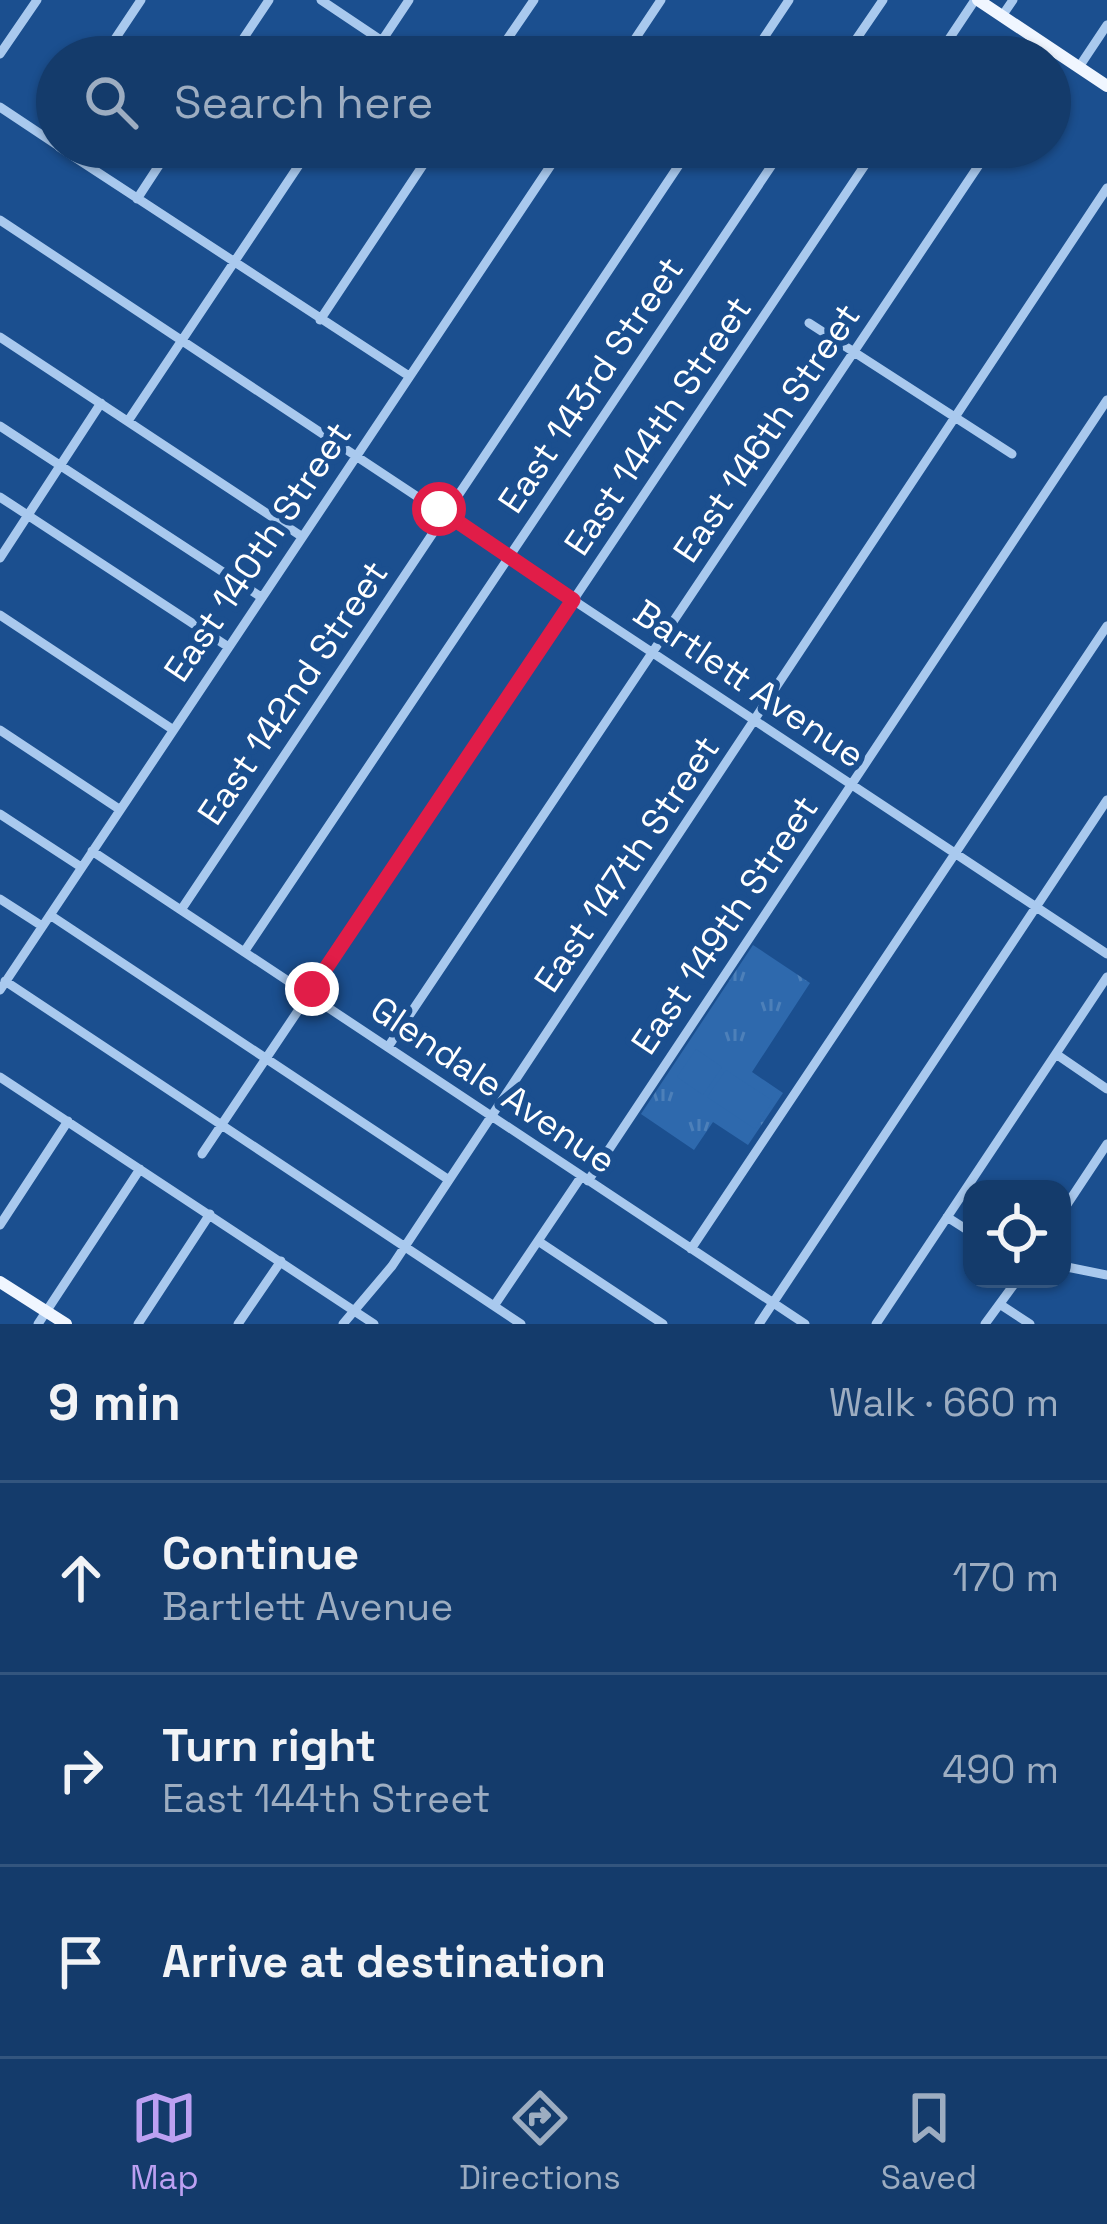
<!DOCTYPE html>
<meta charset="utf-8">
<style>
:root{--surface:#143b6b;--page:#214673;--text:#f1f3f6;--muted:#9dadc1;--line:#33557e;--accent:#bca0f2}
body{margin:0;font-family:"Space Grotesk",sans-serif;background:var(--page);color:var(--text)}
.controls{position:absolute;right:36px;bottom:36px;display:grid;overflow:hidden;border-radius:24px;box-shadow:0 3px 9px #0004}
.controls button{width:108px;height:108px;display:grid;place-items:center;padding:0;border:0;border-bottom:3px solid var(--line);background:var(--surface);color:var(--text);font:60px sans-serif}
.stop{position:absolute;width:36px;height:36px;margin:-27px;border:9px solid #e11d48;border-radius:50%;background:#fff}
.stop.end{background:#e11d48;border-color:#fff;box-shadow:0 3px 12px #0008}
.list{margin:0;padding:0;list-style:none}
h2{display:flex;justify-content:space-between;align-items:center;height:156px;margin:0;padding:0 48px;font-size:51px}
h2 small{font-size:39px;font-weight:400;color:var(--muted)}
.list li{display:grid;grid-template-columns:78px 1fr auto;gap:36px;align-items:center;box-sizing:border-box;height:192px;padding:0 48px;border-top:3px solid var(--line)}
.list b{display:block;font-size:45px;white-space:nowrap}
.list p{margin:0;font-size:39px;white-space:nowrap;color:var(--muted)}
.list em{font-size:39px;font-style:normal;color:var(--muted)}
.icon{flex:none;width:66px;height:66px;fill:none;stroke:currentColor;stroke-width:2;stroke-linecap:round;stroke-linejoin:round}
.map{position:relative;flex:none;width:1107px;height:1324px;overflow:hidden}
.search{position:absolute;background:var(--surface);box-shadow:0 3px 9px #0004;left:36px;right:36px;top:36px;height:132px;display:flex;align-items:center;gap:30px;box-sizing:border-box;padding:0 42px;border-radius:66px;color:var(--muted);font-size:45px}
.sheet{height:732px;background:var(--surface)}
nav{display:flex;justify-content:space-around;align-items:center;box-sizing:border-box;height:168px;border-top:3px solid var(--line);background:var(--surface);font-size:33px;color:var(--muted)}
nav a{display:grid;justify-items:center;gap:6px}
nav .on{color:var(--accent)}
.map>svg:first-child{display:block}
.grass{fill:url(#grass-tufts)}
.garden{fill:#2e69ad}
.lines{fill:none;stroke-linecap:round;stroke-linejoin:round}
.minor{stroke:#a9c9ee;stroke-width:9}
.major{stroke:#f0f6ff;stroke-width:12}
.route{stroke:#e11d48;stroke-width:15}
.labels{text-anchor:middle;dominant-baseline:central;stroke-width:12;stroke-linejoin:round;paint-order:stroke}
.street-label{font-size:36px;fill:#fff;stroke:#1b4f8f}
</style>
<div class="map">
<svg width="1107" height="1324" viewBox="0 0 1107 1324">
<defs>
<pattern id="grass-tufts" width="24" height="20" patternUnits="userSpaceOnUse" patternTransform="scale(3)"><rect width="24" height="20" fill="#2e69ad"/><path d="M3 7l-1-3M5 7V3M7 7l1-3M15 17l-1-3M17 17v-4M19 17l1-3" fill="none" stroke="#4d80b9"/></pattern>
</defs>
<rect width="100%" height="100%" fill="#1b4f8f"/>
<path class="grass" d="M753,945L810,983L752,1072L783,1093L748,1145L713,1122L694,1150L641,1114Z"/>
<path class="garden" d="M696,1049L722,1067L703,1095L677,1077Z
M726,1070L773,1101L755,1129L707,1097Z"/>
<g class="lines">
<path class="minor" d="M321,0L406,57
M1002,16L1013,0
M0,54L37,0
M103,57L141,0
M231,57L269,0
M371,57L409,0
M495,57L534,0
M623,57L661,0
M751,57L789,0
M844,57L883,0
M937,57L975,0
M1079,67L1107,25
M0,107L57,145
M59,147L409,376
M539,147L556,158
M137,199L171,147
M0,220L1107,954
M320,320L435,147
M809,323L1012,454
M0,337L301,536
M128,421L311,147
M0,426L261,597
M0,497L227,646
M0,558L101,403
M0,615L172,729
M0,730L119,809
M0,814L81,867
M92,851L805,1324
M0,899L42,926
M181,910L691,147
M50,915L449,1180
M244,952L784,147
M5,981L521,1324
M0,990L563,147
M388,1047L991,147
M1056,1054L1107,1089
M0,1077L374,1324
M202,1154L877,147
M588,1181L1107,400
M1062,1212L1107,1144
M947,1217L972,1233
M0,1225L68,1121
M538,1241L663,1324
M691,1249L1107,626
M1062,1266L1107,1275
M1001,1305L1030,1324
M494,1306L581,1177
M38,1324L140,1169
M138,1324L210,1214
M238,1324L281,1261
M343,1324L392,1266L1107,188
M759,1324L1107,800
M876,1324L1107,977
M985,1324L1018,1279"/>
<path class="major" d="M978,0L1107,86
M0,1282L66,1324"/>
</g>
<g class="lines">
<path class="route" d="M312,989L573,600L439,509"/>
</g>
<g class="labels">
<g class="street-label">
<text transform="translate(591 385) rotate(-56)">East 143rd Street</text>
<text transform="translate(658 426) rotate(-56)">East 144th Street</text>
<text transform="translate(767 433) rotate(-56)">East 146th Street</text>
<text transform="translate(258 552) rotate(-56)">East 140th Street</text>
<text transform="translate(749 684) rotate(34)">Bartlett Avenue</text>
<text transform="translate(293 693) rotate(-56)">East 142nd Street</text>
<text transform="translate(627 864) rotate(-56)">East 147th Street</text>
<text transform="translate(725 925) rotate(-56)">East 149th Street</text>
<text transform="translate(493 1085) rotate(34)">Glendale Avenue</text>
</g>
</g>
</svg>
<div class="controls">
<button><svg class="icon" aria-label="locate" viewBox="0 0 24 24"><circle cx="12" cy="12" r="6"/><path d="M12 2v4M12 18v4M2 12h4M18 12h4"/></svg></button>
</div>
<div class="stop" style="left:439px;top:509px"></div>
<div class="stop end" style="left:312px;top:989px"></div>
<div class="search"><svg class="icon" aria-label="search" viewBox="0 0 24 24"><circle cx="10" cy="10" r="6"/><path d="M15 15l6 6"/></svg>Search here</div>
</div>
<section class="sheet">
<h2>9 min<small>Walk · 660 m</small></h2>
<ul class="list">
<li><svg class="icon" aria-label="ahead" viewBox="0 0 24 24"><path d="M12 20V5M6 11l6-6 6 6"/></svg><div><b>Continue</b><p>Bartlett Avenue</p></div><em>170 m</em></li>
<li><svg class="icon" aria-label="right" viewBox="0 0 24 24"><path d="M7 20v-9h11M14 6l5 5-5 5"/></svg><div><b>Turn right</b><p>East 144th Street</p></div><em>490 m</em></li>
<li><svg class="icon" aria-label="arrive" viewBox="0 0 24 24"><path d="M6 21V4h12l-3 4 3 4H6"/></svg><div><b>Arrive at destination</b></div></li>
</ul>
</section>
<nav>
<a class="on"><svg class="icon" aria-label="map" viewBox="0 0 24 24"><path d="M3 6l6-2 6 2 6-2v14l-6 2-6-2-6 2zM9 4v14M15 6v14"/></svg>Map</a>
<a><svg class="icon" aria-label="directions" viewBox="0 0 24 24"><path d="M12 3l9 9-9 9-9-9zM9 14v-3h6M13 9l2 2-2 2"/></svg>Directions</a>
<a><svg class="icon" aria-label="saved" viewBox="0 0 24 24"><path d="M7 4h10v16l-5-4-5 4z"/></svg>Saved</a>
</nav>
